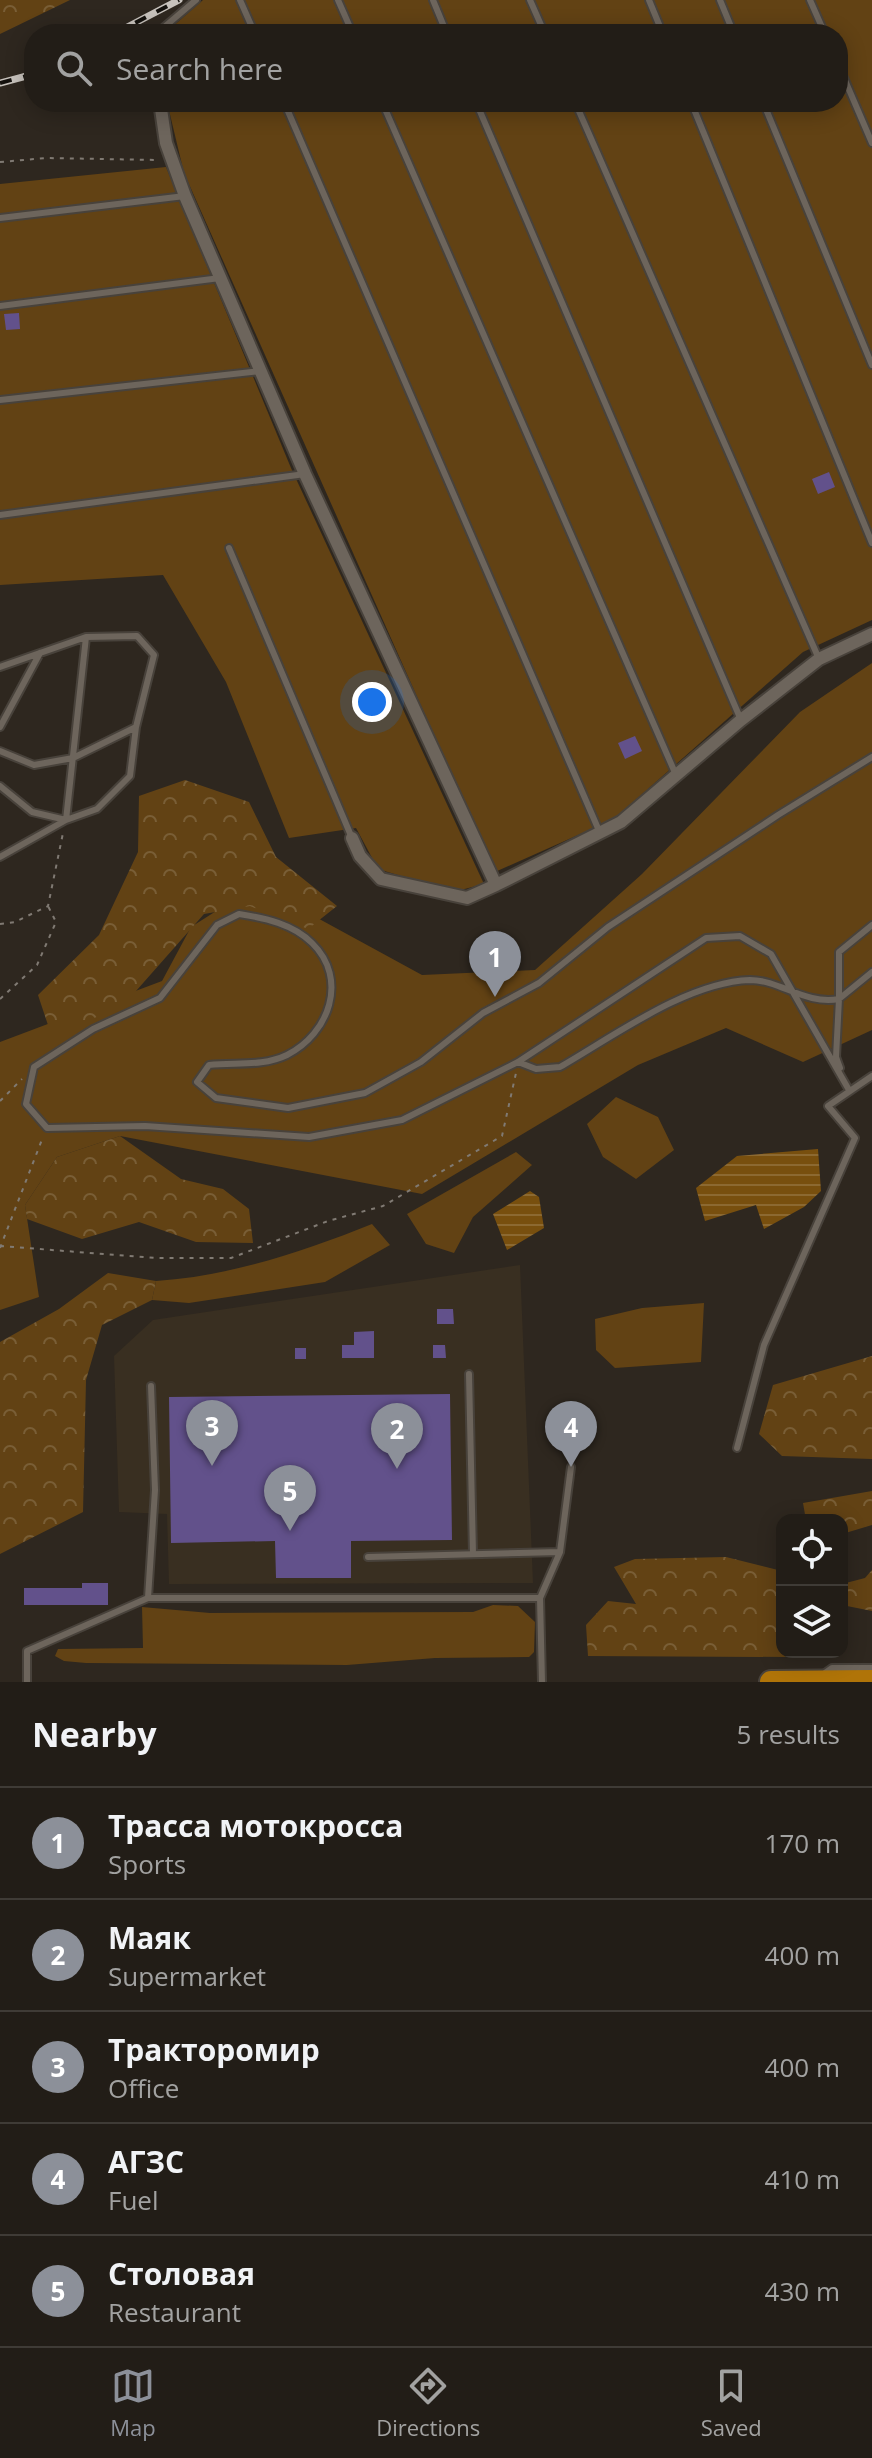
<!DOCTYPE html>
<meta charset="utf-8">
<style>
:root{--surface:#221d17;--page:#2a2620;--text:#f1f3f6;--muted:#a2a2a1;--line:#3f3b36;--accent:#8c9099}
body{margin:0;font-family:"Open Sans",sans-serif;background:var(--page);color:var(--text)}
.controls{position:absolute;right:24px;bottom:24px;display:grid;overflow:hidden;border-radius:16px;box-shadow:0 4px 20px #0003}
.controls button{width:72px;height:72px;display:grid;place-items:center;padding:0;border:0;border-bottom:2px solid var(--line);background:var(--surface);color:var(--text);font:40px sans-serif}
.you{position:absolute;left:372px;top:702px;width:28px;height:28px;margin:-20px;border:6px solid #fff;border-radius:50%;background:#1a73e8;box-shadow:0 0 0 12px #1a73e833}
.badge{display:grid;place-items:center;width:52px;height:52px;border-radius:50%;background:var(--accent);color:#fff;font-size:26px;font-weight:700}
.pin{position:absolute;translate:-50% -66px;filter:drop-shadow(0 2px 4px #0008)}
.pin::after{content:'';position:absolute;top:42px;width:28px;height:24px;background:inherit;clip-path:polygon(0 0,100% 0,50% 100%)}
.list{margin:0;padding:0;list-style:none}
h2{display:flex;justify-content:space-between;align-items:center;height:104px;margin:0;padding:0 32px;font-size:34px}
h2 small{font-size:26px;font-weight:400;color:var(--muted)}
.list li{display:grid;grid-template-columns:52px 1fr auto;gap:24px;align-items:center;box-sizing:border-box;height:112px;padding:0 32px;border-top:2px solid var(--line)}
.list b{display:block;font-size:30px;white-space:nowrap}
.list p{margin:0;font-size:26px;white-space:nowrap;color:var(--muted)}
.list em{font-size:26px;font-style:normal;color:var(--muted)}
.icon{flex:none;width:44px;height:44px;fill:none;stroke:currentColor;stroke-width:2;stroke-linecap:round;stroke-linejoin:round}
.map{position:relative;flex:none;width:872px;height:1682px;overflow:hidden}
.search{position:absolute;background:var(--surface);box-shadow:0 4px 20px #0003;left:24px;right:24px;top:24px;height:88px;display:flex;align-items:center;gap:20px;box-sizing:border-box;padding:0 28px;border-radius:32px;color:var(--muted);font-size:30px}
.sheet{height:664px;background:var(--surface)}
nav{display:flex;justify-content:space-around;align-items:center;box-sizing:border-box;height:112px;border-top:2px solid var(--line);background:var(--surface);font-size:22px;color:var(--muted)}
nav a{display:grid;justify-items:center;gap:4px}
nav .on{color:var(--accent)}
.map>svg:first-child{display:block}
.built{fill:#392f21}
.green{fill:#624214}
.forest{fill:url(#forest-crowns)}
.water{fill:url(#water-rules)}
.building{fill:#62518b}
.lines{fill:none;stroke-linecap:round;stroke-linejoin:round}
.lane-casing{stroke:#48423b;stroke-width:10}
.street-casing{stroke:#48423b;stroke-width:16}
.highway-casing{stroke:#48423b;stroke-width:26}
.path{stroke:#807a73;stroke-width:2;stroke-dasharray:4 6;stroke-linecap:butt}
.lane{stroke:#6d655c;stroke-width:6}
.street{stroke:#6d655c;stroke-width:12}
.highway{stroke:#b07408;stroke-width:22}
.rail-casing{stroke:#c7c2bc;stroke-width:7}
.rail{stroke:#14110d;stroke-width:4;stroke-dasharray:12;stroke-linecap:butt}
</style>
<div class="map">
<svg width="872" height="1682" viewBox="0 0 872 1682">
<defs>
<pattern id="forest-crowns" width="20" height="18" patternUnits="userSpaceOnUse" patternTransform="scale(2)"><rect width="20" height="18" fill="#624214"/><path d="M2 6a3 3 0 1 1 6 0M12 15a3 3 0 1 1 6 0" fill="none" stroke="#795e36"/></pattern>
<pattern id="water-rules" width="6" height="5" patternUnits="userSpaceOnUse" patternTransform="scale(2)"><rect width="6" height="5" fill="#784f0e"/><path d="M0 2.5h6" fill="none" stroke="#8c6931"/></pattern>
</defs>
<rect width="100%" height="100%" fill="#2e271f"/>
<path class="built" d="M520,1265L533,1583L169,1584L167,1514L119,1512L114,1356L153,1320Z"/>
<path class="green" d="M203,0H872V620L803,652L614,819L495,872L184,173L167,102H838V34H164Z
M166,167L291,468L484,884L453,892L378,869L356,828L289,838L226,682L163,575L0,585V184Z
M872,663V1030L803,1062L726,1028L638,1065L422,1194L120,1136L57,1157L25,1205L39,1297L0,1310V1042L162,981L191,927L257,885L422,975L535,970L642,874L800,712Z
M616,1097L658,1117L674,1150L636,1179L603,1157L587,1124Z
M516,1152L532,1165L473,1217L454,1253L426,1244L407,1214Z
M372,1224L390,1245L325,1282L189,1303L152,1300L156,1281C231,1276 302,1252 372,1224Z
M704,1303L701,1362L615,1368L596,1350L595,1319L642,1308Z
M493,1605L518,1606L535,1622L534,1652L529,1657L435,1658L347,1665L86,1663L64,1661L55,1656L58,1649L143,1648L142,1607L210,1613L473,1612Z"/>
<path class="forest" d="M0,0H70L0,34Z
M185,780L249,802L276,857L337,906L308,929L250,906L204,914L121,1008L51,1034L38,995L99,935L138,852L139,796Z
M120,1136L181,1179L223,1189L249,1209L253,1243L196,1242L139,1222L82,1239L27,1219L25,1205L57,1157Z
M108,1273L156,1281L152,1300L102,1325L86,1380L83,1512L0,1554V1342L59,1309Z
M872,1356V1459L782,1456L759,1434L773,1385Z
M872,1491V1525L842,1534V1520H806L803,1503Z
M726,1557L782,1571V1652H791L788,1657L588,1656L586,1625L608,1601L636,1604L614,1567L635,1559Z
M872,1570V1611L842,1605V1584L865,1578Z"/>
<path class="water" d="M818,1149L821,1191L804,1207L764,1229L756,1205L705,1221L696,1188L737,1156Z
M530,1191L539,1197L544,1228L507,1250L493,1214Z"/>
<path class="building" d="M19,313L20,329L6,330L4,314Z
M829,472L835,487L818,494L812,479Z
M635,736L642,751L625,759L618,743Z
M437,1309H453L454,1324H437Z
M374,1331V1358H342V1345H354V1332Z
M433,1345H445L446,1358H433Z
M295,1348H306V1359H295Z
M450,1394L452,1540L351,1541V1578H276L275,1541L171,1543L169,1397Z
M82,1583H108V1605H24V1588H82Z"/>
<g class="lines">
<defs>
<path id="lane" d="M240,0L255,34
M338,0L353,34
M433,0L447,34
M530,0L545,34
M649,0L663,34
M720,0L734,34
M810,0L825,34
M156,34L196,0
M838,64L872,143
M284,102L600,833
M382,102L676,775
M476,102L741,720
M575,102L819,659
M691,102L872,543
M763,102L872,365
M0,218L185,196
M0,306L220,278
M0,400L260,371
M0,515L305,474
M229,548L352,838
M0,667L86,637
M0,727L40,653
M0,751L34,765L73,758L136,727L154,655L137,636L86,637L66,820L0,857
M0,786L32,812L66,820L97,809L130,776L136,727
M518,1062L536,1069L560,1067C614,1036 687,982 750,980C781,980 804,1005 839,999V952L872,925
M840,1068L836,1057L839,999L872,972
M849,1090L771,954L740,936L706,938L518,1062L402,1120L309,1137L145,1126L47,1128L26,1104L34,1067L93,1029L160,998L217,925L239,914C265,918 293,924 312,943C349,979 329,1034 287,1055C262,1067 236,1062 209,1065L197,1082L216,1098L288,1108L365,1093L421,1062L483,1013L539,983L608,927L778,815L872,757
M469,1374L473,1554
M737,1448L764,1345L855,1138L828,1106L872,1076
M368,1557L560,1552
M148,1598L155,1490L151,1386
M540,1598L560,1552L571,1467
M825,1673L832,1668H872
M27,1682V1651L148,1598H540L542,1682"/>
<path id="street" d="M160,102L166,143L185,196L305,474L496,885L621,822L741,720L819,659L872,634
M352,838L360,856L381,879L467,898L496,885"/>
<path id="highway" d="M771,1682L872,1681"/>
</defs>
<use href="#lane" class="lane-casing"/>
<use href="#street" class="street-casing"/>
<use href="#highway" class="highway-casing"/>
<path class="path" d="M0,162L46,158L159,160
M0,924L15,922L48,906L63,833
M0,999L37,965L56,922L48,906
M0,1101L22,1079
M0,1246L156,1258H231L328,1221L383,1206L502,1136L516,1073
M0,1248L43,1137"/>
<use href="#lane" class="lane"/>
<use href="#street" class="street"/>
<use href="#highway" class="highway"/>
<defs>
<path id="rail" d="M114,34L179,0
M0,83L34,74"/>
</defs>
<use href="#rail" class="rail-casing"/>
<use href="#rail" class="rail"/>
</g>
</svg>
<div class="controls">
<button><svg class="icon" aria-label="locate" viewBox="0 0 24 24"><circle cx="12" cy="12" r="6"/><path d="M12 2v4M12 18v4M2 12h4M18 12h4"/></svg></button>
<button><svg class="icon" aria-label="layers" viewBox="0 0 24 24"><path d="M12 4l9 5-9 5-9-5zM3 14l9 5 9-5"/></svg></button>
</div>
<div class="you"></div>
<div class="pin badge" style="left:495px;top:997px">1</div>
<div class="pin badge" style="left:397px;top:1469px">2</div>
<div class="pin badge" style="left:212px;top:1466px">3</div>
<div class="pin badge" style="left:571px;top:1467px">4</div>
<div class="pin badge" style="left:290px;top:1531px">5</div>
<div class="search"><svg class="icon" aria-label="search" viewBox="0 0 24 24"><circle cx="10" cy="10" r="6"/><path d="M15 15l6 6"/></svg>Search here</div>
</div>
<section class="sheet">
<h2>Nearby<small>5 results</small></h2>
<ul class="list">
<li><span class="badge">1</span><div><b>Трасса мотокросса</b><p>Sports</p></div><em>170 m</em></li>
<li><span class="badge">2</span><div><b>Маяк</b><p>Supermarket</p></div><em>400 m</em></li>
<li><span class="badge">3</span><div><b>Тракторомир</b><p>Office</p></div><em>400 m</em></li>
<li><span class="badge">4</span><div><b>АГЗС</b><p>Fuel</p></div><em>410 m</em></li>
<li><span class="badge">5</span><div><b>Столовая</b><p>Restaurant</p></div><em>430 m</em></li>
</ul>
</section>
<nav>
<a class="on"><svg class="icon" aria-label="map" viewBox="0 0 24 24"><path d="M3 6l6-2 6 2 6-2v14l-6 2-6-2-6 2zM9 4v14M15 6v14"/></svg>Map</a>
<a><svg class="icon" aria-label="directions" viewBox="0 0 24 24"><path d="M12 3l9 9-9 9-9-9zM9 14v-3h6M13 9l2 2-2 2"/></svg>Directions</a>
<a><svg class="icon" aria-label="saved" viewBox="0 0 24 24"><path d="M7 4h10v16l-5-4-5 4z"/></svg>Saved</a>
</nav>
